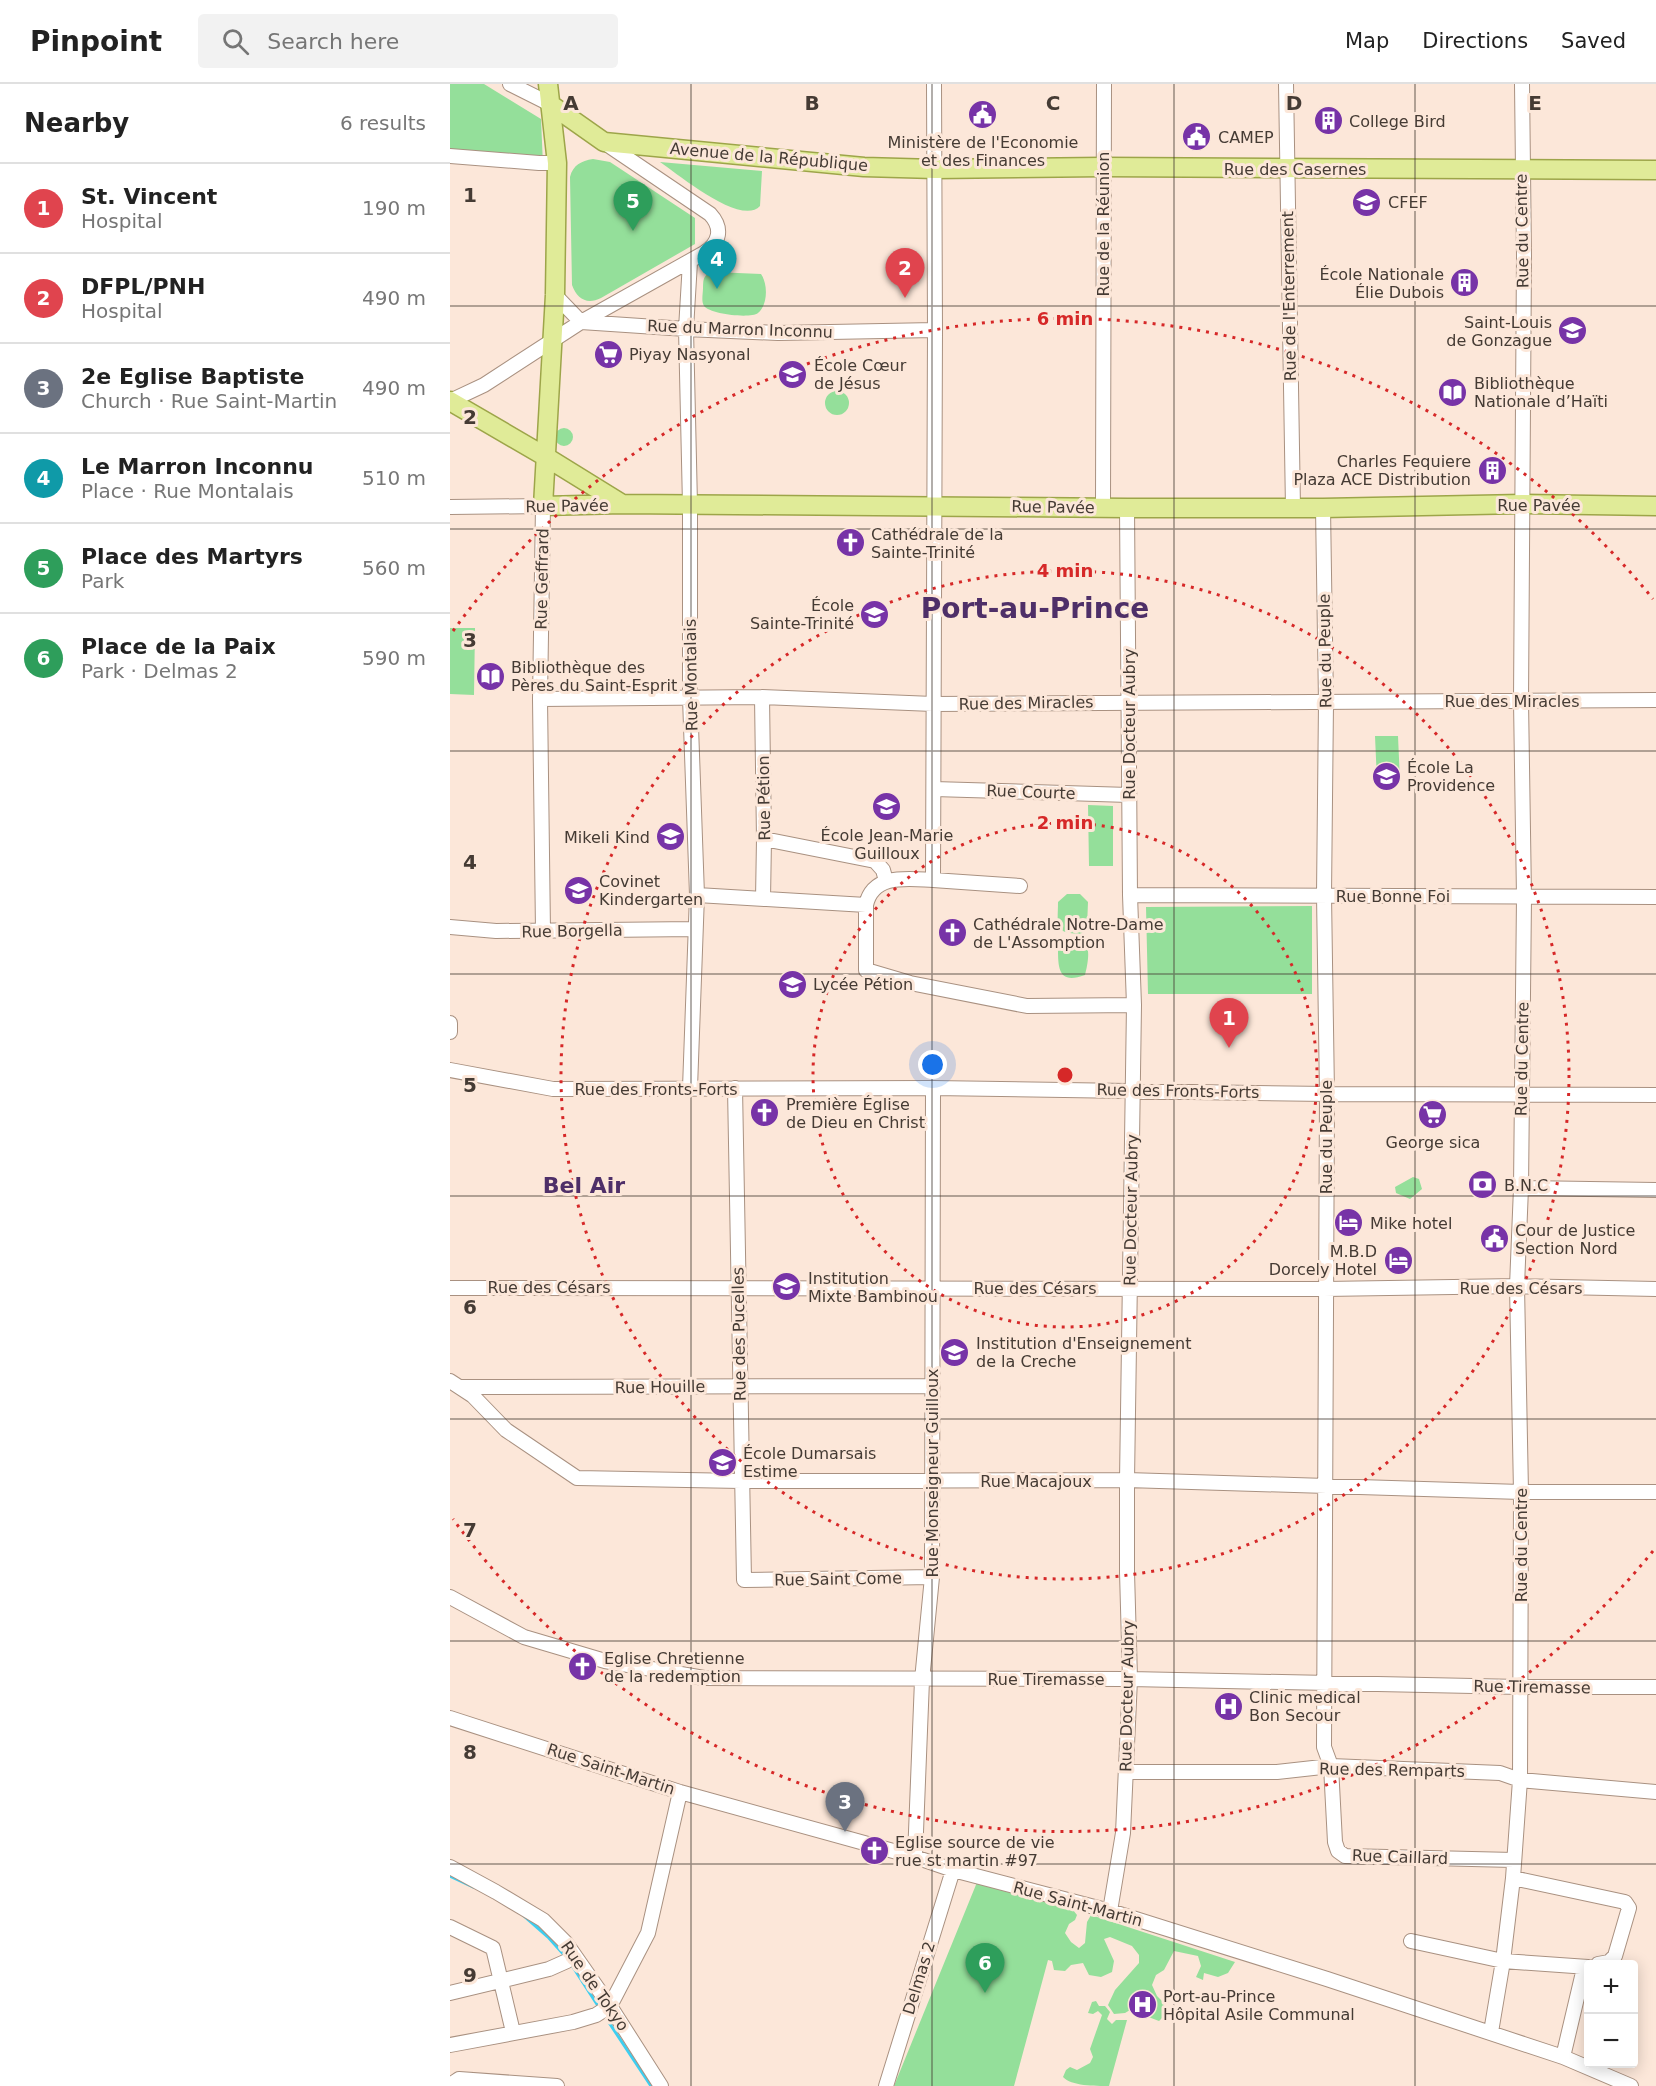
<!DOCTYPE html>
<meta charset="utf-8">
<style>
:root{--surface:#fff;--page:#f2f2f2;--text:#222;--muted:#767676;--line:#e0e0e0;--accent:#ea580c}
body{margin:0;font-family:"DejaVu Sans",sans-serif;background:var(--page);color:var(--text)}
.controls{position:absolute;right:18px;bottom:18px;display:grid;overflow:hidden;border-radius:6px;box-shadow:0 3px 15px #0003}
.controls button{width:54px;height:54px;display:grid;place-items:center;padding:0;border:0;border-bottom:2px solid var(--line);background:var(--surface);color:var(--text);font:30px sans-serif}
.you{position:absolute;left:483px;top:981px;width:21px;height:21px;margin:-15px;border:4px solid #fff;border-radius:50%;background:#1a73e8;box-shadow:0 0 0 9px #1a73e833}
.badge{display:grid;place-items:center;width:39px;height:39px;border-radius:50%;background:var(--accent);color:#fff;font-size:20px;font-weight:700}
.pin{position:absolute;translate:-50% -50px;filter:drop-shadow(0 2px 3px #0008)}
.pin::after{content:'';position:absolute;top:32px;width:21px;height:18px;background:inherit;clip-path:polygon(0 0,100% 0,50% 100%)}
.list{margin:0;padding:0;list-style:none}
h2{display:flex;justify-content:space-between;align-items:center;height:78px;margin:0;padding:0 24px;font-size:26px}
h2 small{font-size:20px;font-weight:400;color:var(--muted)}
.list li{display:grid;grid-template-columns:39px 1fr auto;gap:18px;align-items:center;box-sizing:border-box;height:90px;padding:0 24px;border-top:2px solid var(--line)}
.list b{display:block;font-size:22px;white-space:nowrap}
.list p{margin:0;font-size:20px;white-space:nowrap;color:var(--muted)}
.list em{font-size:20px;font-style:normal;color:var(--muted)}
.icon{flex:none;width:33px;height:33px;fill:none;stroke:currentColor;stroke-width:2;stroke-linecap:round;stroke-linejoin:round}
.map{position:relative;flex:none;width:1206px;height:2002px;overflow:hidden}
header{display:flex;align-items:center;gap:36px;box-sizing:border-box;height:84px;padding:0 30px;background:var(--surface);border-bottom:2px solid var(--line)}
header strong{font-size:28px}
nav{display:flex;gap:33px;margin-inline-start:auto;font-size:21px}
.search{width:420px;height:54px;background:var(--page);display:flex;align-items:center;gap:15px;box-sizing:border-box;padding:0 21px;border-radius:6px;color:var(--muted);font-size:22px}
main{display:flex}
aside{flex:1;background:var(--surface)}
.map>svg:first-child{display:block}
.green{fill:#94df9a}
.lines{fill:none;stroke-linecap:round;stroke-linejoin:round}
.stream{stroke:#3ecef0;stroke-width:3}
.minor-casing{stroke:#a99181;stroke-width:16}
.major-casing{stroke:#9da549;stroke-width:21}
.minor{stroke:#fff;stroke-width:14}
.major{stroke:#e0eb98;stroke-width:18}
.grid{fill:none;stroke:#453b34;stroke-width:1.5;stroke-opacity:0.55}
.ring{fill:none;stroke:#d62828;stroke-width:3;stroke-dasharray:3 6}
.labels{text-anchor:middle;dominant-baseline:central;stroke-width:6;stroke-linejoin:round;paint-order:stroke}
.poi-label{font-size:16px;fill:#453b34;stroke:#fce7d9;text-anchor:start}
.street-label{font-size:16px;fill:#453b34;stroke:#fce7d9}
.district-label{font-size:22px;font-weight:bold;fill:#4e2f68;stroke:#fce7d9}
.town-label{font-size:28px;font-weight:bold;fill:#4e2f68;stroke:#fce7d9}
.grid-label{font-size:20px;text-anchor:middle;font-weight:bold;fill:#453b34;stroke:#fce7d9;stroke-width:6;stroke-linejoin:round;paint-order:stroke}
.centre{fill:#d62828;stroke:#fce7d9;stroke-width:3}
.ring-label{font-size:18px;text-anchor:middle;font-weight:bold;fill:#d62828;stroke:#fce7d9;stroke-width:6;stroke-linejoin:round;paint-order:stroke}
</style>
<header>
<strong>Pinpoint</strong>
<div class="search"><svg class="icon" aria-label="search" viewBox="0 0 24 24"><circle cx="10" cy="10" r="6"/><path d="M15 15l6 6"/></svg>Search here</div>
<nav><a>Map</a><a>Directions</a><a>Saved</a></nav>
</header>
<main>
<aside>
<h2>Nearby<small>6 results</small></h2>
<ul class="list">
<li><span class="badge" style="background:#e0444e">1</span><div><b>St. Vincent</b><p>Hospital</p></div><em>190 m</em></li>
<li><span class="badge" style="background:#e0444e">2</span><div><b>DFPL/PNH</b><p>Hospital</p></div><em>490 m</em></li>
<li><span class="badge" style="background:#6b7280">3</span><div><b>2e Eglise Baptiste</b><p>Church · Rue Saint-Martin</p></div><em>490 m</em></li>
<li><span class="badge" style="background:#0f9aa8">4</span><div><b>Le Marron Inconnu</b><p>Place · Rue Montalais</p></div><em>510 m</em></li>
<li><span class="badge" style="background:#2e9e5b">5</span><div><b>Place des Martyrs</b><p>Park</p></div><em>560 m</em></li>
<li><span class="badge" style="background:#2e9e5b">6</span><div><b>Place de la Paix</b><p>Park · Delmas 2</p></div><em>590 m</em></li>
</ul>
</aside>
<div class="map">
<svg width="1206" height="2002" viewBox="0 0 1206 2002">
<rect width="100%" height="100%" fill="#fce7d9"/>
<path class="green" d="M0,0H34L91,35L93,81L0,67Z
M143,75L160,78L245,134V160L151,214C137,221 127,215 122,201L120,93C123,81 131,77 143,75Z
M210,78L312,87L310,122C291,143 228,90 210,78Z
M264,188L311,190C318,200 318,221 308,229C300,235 260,230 254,222C251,217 253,210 253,204C253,194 254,190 264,188Z
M375 319a12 12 0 1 1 24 0a12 12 0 1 1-24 0Z
M105 353a9 9 0 1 1 18 0a9 9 0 1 1-18 0Z
M0,544H25L24,611L0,610Z
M925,652H948L950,697H927Z
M638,721L663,722V782H639Z
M617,810H630L638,818L637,843L632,850C603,849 608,843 608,818Z
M862,822V910H698L696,823Z
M617,857C621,857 629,856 633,857C642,862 637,883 635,891C608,901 608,884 608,863Z
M963,1093L969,1095L972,1105L960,1115L946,1109L945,1103Z
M532,1786L614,1816L612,1823L623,1826L627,1831L625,1836L619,1840L615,1849L621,1858L629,1864L635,1859L637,1838L641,1831L785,1878L778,1889L768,1893L754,1889L753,1896L746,1893L751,1882L748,1872L724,1867L714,1886L706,1891L702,1901L707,1912L715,1920V1931L709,1937L680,1926L675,1929L664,1930L658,1921L665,1906L689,1879V1871L682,1862L660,1853L654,1855L664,1877L662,1888L651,1893L639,1891L633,1879L621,1881L615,1887L604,1886L602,1877L598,1876L564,2002H444Z
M646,1917L649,1922H655L660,1928L657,1935L662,1940L666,1936H677L659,2002C645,2002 621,2002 613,1993L616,1986L620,1983L627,1986L640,1979L643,1973L640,1965L652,1931L648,1927L643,1930L638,1929L642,1918Z"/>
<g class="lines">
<path class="stream" d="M0,1792L23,1803
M73,1831L98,1853L115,1872
M121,1880L150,1925
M154,1931L201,2002"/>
<defs>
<path id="minor" d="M60,0L100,20
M836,0L843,424
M0,72L89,79H107
M105,211L131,238L236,245L328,249L485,246
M0,317L34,301L131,238L254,169C270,159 273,144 260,130L155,59
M0,423L93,422L90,615L93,847
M653,424L654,0
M873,424L876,619L874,811L877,1010L874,1663L881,1682L885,1758L888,1767L895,1772L1064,1776
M312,613L314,755L313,815
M90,615L312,613L483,620L1206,616
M484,705L679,711
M314,755L425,777L433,786L436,797
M483,796L570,802
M247,811L416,821C423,789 458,795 483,796L485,246L484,0
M680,811L1206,813
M416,821V886L460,899L577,922L684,921
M0,843L46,847L245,845
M0,939V948
M0,986L103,1005L483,1004L877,1010L1206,1011
M240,1004L247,811L240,614V421L236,245L240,178
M285,1004L294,1496L482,1493
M1071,1104L1206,1106
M0,1204L875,1205L1067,1202L1206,1205
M0,1297L23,1312L56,1346L127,1394L291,1397L677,1396L1071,1408H1206
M11,1303L482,1302
M0,1513L74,1553L155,1577L254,1594L680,1595L1071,1603H1206
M0,1634L230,1708L465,1773L503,1786L660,1827L877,1895L1113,1973L1181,2002
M677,1688H827L881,1682L1050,1689L1070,1696L1206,1708
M465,1773L472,1596L482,1493L483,1004
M0,1783L46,1808L93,1836L116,1859L160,1922L211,2002
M1063,1794L1175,1818L1179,1824L1165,1872L1159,1878L1148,1880
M660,1827L673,1749L680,1595L677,1488V1396L684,921L680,811L677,424
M0,1843L43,1864L63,1948
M961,1857L1053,1877L1138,1883
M0,1909L99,1885L117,1877
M1041,1948L1053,1877L1063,1794L1070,1696L1071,1408L1067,1202L1071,1104L1074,813L1071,617L1074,172L1072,0
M0,1961L123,1938L146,1931L160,1922L198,1849L230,1708
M1113,1973L1134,1884
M0,2001L9,1995L107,2002
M436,2002L503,1786"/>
<path id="major" d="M98,0L107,79L105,211L93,422L172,420L677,424H873L1072,420L1206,422
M100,20L154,58L414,83L485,85L653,83L1206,86
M0,317L96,373L172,420"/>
</defs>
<use href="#minor" class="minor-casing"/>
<use href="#major" class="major-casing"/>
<use href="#minor" class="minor"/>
<use href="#major" class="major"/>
</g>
<path class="grid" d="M241,0V2002M482,0V2002M724,0V2002M965,0V2002M0,222H1206M0,445H1206M0,667H1206M0,890H1206M0,1112H1206M0,1335H1206M0,1557H1206M0,1780H1206"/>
<g class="ring">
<circle cx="615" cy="991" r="252"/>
<circle cx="615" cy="991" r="504"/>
<path d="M1203 1467A756 756 0 0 1 3 1435M3 547A756 756 0 0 1 1203 515"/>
</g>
<defs>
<symbol id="civic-disc" viewBox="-11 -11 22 22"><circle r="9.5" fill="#7733a7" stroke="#fce7d9"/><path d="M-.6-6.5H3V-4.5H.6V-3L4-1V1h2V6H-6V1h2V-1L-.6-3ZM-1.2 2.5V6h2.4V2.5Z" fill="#fff"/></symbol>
<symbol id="building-disc" viewBox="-11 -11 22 22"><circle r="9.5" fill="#7733a7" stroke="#fce7d9"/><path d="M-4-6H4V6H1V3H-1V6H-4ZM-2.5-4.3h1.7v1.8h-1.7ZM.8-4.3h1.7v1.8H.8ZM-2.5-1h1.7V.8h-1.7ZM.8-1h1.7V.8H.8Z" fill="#fff"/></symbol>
<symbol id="school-disc" viewBox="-11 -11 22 22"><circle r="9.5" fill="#7733a7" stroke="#fce7d9"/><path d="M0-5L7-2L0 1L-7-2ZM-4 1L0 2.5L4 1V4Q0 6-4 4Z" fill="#fff"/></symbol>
<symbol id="university-disc" viewBox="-11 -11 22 22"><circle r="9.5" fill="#7733a7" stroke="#fce7d9"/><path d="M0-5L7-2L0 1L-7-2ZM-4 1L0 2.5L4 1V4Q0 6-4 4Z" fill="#fff"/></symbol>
<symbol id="supermarket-disc" viewBox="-11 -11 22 22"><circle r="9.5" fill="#7733a7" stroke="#fce7d9"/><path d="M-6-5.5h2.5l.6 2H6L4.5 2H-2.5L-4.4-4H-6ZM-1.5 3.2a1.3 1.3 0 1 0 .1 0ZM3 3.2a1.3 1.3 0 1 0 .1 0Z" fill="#fff"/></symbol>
<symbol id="library-disc" viewBox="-11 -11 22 22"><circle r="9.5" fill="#7733a7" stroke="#fce7d9"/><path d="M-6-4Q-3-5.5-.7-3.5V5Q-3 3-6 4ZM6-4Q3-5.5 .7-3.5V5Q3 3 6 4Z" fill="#fff"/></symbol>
<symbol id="church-disc" viewBox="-11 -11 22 22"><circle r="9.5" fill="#7733a7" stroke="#fce7d9"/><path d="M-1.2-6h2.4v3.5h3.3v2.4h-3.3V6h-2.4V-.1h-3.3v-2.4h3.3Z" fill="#fff"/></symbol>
<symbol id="bank-disc" viewBox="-11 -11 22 22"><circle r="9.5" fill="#7733a7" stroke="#fce7d9"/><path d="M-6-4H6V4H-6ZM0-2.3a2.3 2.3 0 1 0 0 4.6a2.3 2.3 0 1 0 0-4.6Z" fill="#fff"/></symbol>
<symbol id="hotel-disc" viewBox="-11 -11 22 22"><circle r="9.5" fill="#7733a7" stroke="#fce7d9"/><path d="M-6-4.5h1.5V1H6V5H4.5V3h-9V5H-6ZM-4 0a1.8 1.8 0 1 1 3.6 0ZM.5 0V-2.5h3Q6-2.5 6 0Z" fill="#fff"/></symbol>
<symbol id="hospital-disc" viewBox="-11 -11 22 22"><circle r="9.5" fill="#7733a7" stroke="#fce7d9"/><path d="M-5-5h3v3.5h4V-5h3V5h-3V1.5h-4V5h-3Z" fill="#fff"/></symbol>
</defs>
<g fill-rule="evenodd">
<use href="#civic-disc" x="516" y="14" width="33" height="33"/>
<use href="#building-disc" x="862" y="20" width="33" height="33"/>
<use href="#civic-disc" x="730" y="36" width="33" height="33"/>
<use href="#school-disc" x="900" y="102" width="33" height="33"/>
<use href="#building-disc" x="998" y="182" width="33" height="33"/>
<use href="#university-disc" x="1106" y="230" width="33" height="33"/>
<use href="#supermarket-disc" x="142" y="254" width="33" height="33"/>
<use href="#school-disc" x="326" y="274" width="33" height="33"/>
<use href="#library-disc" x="986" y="292" width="33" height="33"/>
<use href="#building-disc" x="1026" y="370" width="33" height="33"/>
<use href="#church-disc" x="384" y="442" width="33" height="33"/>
<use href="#school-disc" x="408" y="514" width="33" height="33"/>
<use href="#library-disc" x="24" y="576" width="33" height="33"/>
<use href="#school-disc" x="920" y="676" width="33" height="33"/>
<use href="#school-disc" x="420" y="706" width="33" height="33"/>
<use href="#school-disc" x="204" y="736" width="33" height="33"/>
<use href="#school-disc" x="112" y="790" width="33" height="33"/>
<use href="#church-disc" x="486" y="832" width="33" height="33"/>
<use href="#school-disc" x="326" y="884" width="33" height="33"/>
<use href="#church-disc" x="298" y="1012" width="33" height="33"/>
<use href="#supermarket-disc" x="966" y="1014" width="33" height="33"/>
<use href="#bank-disc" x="1016" y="1084" width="33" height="33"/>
<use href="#hotel-disc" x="882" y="1122" width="33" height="33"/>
<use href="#civic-disc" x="1028" y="1138" width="33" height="33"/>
<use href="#hotel-disc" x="932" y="1160" width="33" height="33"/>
<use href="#school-disc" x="320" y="1186" width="33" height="33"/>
<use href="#school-disc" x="488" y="1252" width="33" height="33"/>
<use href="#school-disc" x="256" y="1362" width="33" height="33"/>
<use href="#church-disc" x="116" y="1566" width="33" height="33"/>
<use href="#hospital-disc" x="762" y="1606" width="33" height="33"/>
<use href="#church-disc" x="408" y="1750" width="33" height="33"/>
<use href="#hospital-disc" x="676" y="1904" width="33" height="33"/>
</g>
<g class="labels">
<g class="poi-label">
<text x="899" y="37">College Bird</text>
<text x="768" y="53">CAMEP</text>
<text x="533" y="58" text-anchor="middle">Ministère de l'Economie<tspan x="533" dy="18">et des Finances</tspan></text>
<text x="938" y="118">CFEF</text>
<text x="994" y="190" text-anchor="end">École Nationale<tspan x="994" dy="18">Élie Dubois</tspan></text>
<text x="1102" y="238" text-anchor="end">Saint-Louis<tspan x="1102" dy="18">de Gonzague</tspan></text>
<text x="179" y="270">Piyay Nasyonal</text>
<text x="364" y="281">École Cœur<tspan x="364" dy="18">de Jésus</tspan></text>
<text x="1024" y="299">Bibliothèque<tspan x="1024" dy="18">Nationale d’Haïti</tspan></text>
<text x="1021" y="377" text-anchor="end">Charles Fequiere<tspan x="1021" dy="18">Plaza ACE Distribution</tspan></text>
<text x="421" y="450">Cathédrale de la<tspan x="421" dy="18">Sainte-Trinité</tspan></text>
<text x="404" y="521" text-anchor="end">École<tspan x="404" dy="18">Sainte-Trinité</tspan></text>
<text x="61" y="583">Bibliothèque des<tspan x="61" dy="18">Pères du Saint-Esprit</tspan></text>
<text x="957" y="683">École La<tspan x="957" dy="18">Providence</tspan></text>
<text x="437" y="751" text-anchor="middle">École Jean-Marie<tspan x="437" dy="18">Guilloux</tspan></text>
<text x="200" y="753" text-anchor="end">Mikeli Kind</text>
<text x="149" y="797">Covinet<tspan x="149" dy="18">Kindergarten</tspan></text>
<text x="523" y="840">Cathédrale Notre-Dame<tspan x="523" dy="18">de L'Assomption</tspan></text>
<text x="363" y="900">Lycée Pétion</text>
<text x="336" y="1020">Première Église<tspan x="336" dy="18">de Dieu en Christ</tspan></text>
<text x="983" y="1058" text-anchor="middle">George sica</text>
<text x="1054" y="1101">B.N.C</text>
<text x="920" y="1139">Mike hotel</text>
<text x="1065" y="1146">Cour de Justice<tspan x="1065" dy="18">Section Nord</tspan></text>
<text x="927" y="1167" text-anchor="end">M.B.D<tspan x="927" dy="18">Dorcely Hotel</tspan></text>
<text x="358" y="1194">Institution<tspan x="358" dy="18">Mixte Bambinou</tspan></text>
<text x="526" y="1259">Institution d'Enseignement<tspan x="526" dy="18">de la Creche</tspan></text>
<text x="293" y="1369">École Dumarsais<tspan x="293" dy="18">Estime</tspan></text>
<text x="154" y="1574">Eglise Chretienne<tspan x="154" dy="18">de la redemption</tspan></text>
<text x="799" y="1613">Clinic medical<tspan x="799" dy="18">Bon Secour</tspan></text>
<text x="445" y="1758">Eglise source de vie<tspan x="445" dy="18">rue st martin #97</tspan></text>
<text x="713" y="1912">Port-au-Prince<tspan x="713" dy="18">Hôpital Asile Communal</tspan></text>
</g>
<g class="street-label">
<text transform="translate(319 73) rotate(5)">Avenue de la République</text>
<text x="845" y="85">Rue des Casernes</text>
<text transform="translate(653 140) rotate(-90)">Rue de la Réunion</text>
<text transform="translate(1072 147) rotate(-91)">Rue du Centre</text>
<text transform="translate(839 212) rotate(-91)">Rue de l'Enterrement</text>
<text transform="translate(290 245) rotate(2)">Rue du Marron Inconnu</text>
<text x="1089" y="421">Rue Pavée</text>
<text transform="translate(117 422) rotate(-1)">Rue Pavée</text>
<text transform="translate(603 423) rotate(1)">Rue Pavée</text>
<text transform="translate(92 495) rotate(-89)">Rue Geffrard</text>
<text transform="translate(875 567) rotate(-91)">Rue du Peuple</text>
<text transform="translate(241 591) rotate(-91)">Rue Montalais</text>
<text x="1062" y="617">Rue des Miracles</text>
<text transform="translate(576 619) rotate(-1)">Rue des Miracles</text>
<text transform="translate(679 640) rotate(-90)">Rue Docteur Aubry</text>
<text transform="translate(581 708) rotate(2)">Rue Courte</text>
<text transform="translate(314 714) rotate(-91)">Rue Pétion</text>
<text x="943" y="812">Rue Bonne Foi</text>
<text transform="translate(122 847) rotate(-1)">Rue Borgella</text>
<text transform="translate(1072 975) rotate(-89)">Rue du Centre</text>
<text x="206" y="1005">Rue des Fronts-Forts</text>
<text transform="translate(728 1007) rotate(1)">Rue des Fronts-Forts</text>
<text transform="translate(876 1053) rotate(-90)">Rue du Peuple</text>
<text transform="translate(681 1126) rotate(-89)">Rue Docteur Aubry</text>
<text x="99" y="1203">Rue des Césars</text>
<text x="585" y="1204">Rue des Césars</text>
<text x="1071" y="1204">Rue des Césars</text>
<text transform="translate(289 1250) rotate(-91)">Rue des Pucelles</text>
<text transform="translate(210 1303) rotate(-1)">Rue Houille</text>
<text transform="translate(482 1389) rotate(-90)">Rue Monseigneur Guilloux</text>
<text x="586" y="1397">Rue Macajoux</text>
<text transform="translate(1071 1461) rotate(-90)">Rue du Centre</text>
<text transform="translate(388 1495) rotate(-1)">Rue Saint Come</text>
<text x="596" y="1595">Rue Tiremasse</text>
<text transform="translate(1082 1603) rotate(1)">Rue Tiremasse</text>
<text transform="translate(677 1612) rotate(-89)">Rue Docteur Aubry</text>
<text transform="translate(161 1685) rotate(18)">Rue Saint-Martin</text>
<text transform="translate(942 1686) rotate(1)">Rue des Remparts</text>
<text transform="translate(950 1773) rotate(2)">Rue Caillard</text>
<text transform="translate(628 1820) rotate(15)">Rue Saint-Martin</text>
<text transform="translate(469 1894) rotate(-73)">Delmas 2</text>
<text transform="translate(145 1902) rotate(55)">Rue de Tokyo</text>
</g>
<g class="district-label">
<text x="134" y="1101">Bel Air</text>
</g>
<g class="town-label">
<text x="585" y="524">Port-au-Prince</text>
</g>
</g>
<g class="grid-label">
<text x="121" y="26">A</text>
<text x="362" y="26">B</text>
<text x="603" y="26">C</text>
<text x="844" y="26">D</text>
<text x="1085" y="26">E</text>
<text x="20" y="118">1</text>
<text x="20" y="340">2</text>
<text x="20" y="563">3</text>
<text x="20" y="785">4</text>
<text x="20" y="1008">5</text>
<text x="20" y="1230">6</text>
<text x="20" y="1453">7</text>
<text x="20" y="1675">8</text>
<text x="20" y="1898">9</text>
</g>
<circle cx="615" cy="991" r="9" class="centre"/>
<g class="ring-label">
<text x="615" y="241">6 min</text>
<text x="615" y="493">4 min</text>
<text x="615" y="745">2 min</text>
</g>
</svg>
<div class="controls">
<button>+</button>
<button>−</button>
</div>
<div class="you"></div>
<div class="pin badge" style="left:779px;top:964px;background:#e0444e">1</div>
<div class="pin badge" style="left:455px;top:214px;background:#e0444e">2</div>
<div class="pin badge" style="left:395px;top:1748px;background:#6b7280">3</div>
<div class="pin badge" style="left:267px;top:205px;background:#0f9aa8">4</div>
<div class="pin badge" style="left:183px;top:147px;background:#2e9e5b">5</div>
<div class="pin badge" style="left:535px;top:1909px;background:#2e9e5b">6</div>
</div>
</main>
